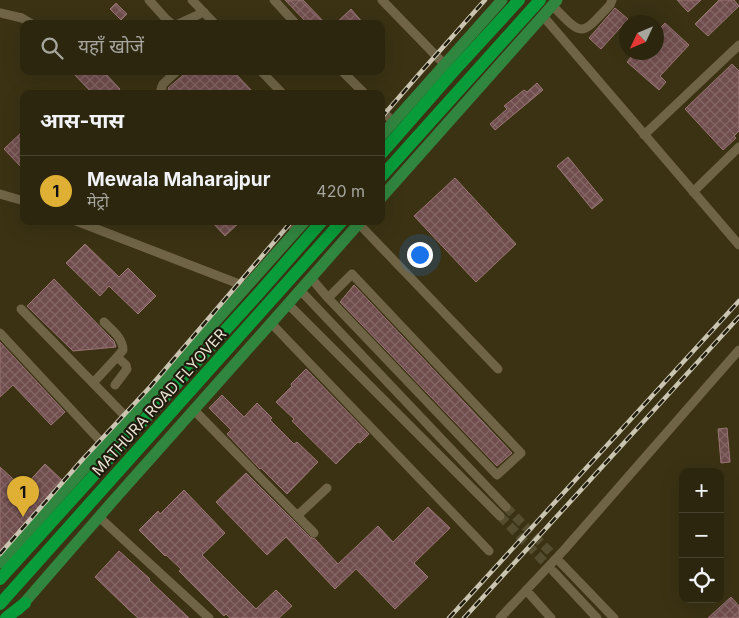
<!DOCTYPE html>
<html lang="hi">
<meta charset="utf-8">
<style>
:root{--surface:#2c260f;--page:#342e18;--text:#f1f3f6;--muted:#a6a59e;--line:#48432f;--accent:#e0b034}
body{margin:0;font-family:Inter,"Noto Sans Devanagari",sans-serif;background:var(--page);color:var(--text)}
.controls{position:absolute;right:15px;bottom:15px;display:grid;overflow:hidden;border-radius:10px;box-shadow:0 5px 20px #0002}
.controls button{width:45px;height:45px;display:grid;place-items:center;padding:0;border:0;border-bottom:1px solid var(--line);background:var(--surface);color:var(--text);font:25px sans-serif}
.compass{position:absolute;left:619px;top:15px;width:45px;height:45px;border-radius:50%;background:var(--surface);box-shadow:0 5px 20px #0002;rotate:226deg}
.you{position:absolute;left:419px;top:254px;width:18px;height:18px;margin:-12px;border:4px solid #fff;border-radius:50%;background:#1a73e8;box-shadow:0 0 0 8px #1a73e833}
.badge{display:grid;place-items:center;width:32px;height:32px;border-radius:50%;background:var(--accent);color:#111;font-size:16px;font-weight:700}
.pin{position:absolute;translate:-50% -41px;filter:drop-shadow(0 1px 2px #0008)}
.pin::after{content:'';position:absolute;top:26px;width:18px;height:15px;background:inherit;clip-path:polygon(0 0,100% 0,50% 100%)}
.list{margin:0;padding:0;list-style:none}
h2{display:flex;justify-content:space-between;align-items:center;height:65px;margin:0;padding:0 20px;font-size:21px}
h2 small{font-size:16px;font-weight:400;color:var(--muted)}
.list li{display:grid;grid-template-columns:32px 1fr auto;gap:15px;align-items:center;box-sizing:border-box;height:70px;padding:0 20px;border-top:1px solid var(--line)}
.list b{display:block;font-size:19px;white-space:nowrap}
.list p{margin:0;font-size:16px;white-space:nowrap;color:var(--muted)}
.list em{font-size:16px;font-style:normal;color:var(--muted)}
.icon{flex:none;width:28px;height:28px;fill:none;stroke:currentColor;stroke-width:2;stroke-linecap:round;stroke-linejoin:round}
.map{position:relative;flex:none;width:739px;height:618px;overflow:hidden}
.search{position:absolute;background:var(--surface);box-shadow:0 5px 20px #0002;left:20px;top:20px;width:365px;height:55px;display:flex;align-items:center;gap:12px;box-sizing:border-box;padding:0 18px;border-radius:10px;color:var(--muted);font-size:19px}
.panel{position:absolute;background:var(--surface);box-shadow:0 5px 20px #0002;left:20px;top:90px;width:365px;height:135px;border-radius:10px}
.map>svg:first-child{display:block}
.building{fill:url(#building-cross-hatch);stroke:#9a7574}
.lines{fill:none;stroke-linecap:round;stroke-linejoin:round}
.minor-tunnel{stroke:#554d30;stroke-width:9;stroke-dasharray:9 4.5;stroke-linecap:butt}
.minor{stroke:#6f6446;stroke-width:9}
.major{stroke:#31863f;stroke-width:11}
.highway{stroke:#089c3b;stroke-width:12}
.rail-casing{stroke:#cac4b0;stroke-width:4.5}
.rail{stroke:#1e1a0d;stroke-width:2.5;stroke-dasharray:8;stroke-linecap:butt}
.labels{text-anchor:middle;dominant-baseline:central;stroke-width:4.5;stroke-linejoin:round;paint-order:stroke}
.street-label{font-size:15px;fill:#e9e3d2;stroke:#1e1a0d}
</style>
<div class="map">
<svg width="739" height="618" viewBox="0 0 739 618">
<defs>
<pattern id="building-cross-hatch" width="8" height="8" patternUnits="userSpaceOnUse" patternTransform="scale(1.25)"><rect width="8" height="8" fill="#704e4d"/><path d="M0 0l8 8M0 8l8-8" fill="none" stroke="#846766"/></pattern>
</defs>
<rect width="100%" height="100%" fill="#3b3214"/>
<path class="building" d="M285,0H303L326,24H308Z
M677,0H701L688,12Z
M719,0H734L739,6L708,36L695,24Z
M116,3L127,14L121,20L110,9Z
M615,8L628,19L601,49L589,38Z
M351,9L364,24H335Z
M665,23L689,45L660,76L666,82L659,90L627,62L635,52H656V32Z
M732,64L739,71V131L734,136L736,138L723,150L685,109Z
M71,71H103L120,89L116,94H93Z
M188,71H233L255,94H171L168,88Z
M537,83L543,90L495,130L490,124L507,109L504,106L524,90L527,92Z
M24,130V170L4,149Z
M568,157L603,200L592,209L557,166Z
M455,178L516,244L476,282L414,216Z
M211,221H241L225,236Z
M85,244L119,277L128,268L156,296L138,314L109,286L100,296L66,263Z
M54,279L109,336L114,341L116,347L73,351L27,306Z
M354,285L512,453L497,466L340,302Z
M0,342L65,412L51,425L13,385L0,397Z
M306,369L369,434L360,443L358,442L336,464L292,421L294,419L276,402L292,386L291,384Z
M222,395L244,417L257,403L272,418L270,420L294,444L297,442L318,462L287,494L261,468L260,469L227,434L231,430L209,408Z
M727,428L730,462L721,463L718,429Z
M45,464L63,481L0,552V467L23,488Z
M246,473L310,537L315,539L338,564L378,526L393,542L428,507L450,528L414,563L428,577L395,609L356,569L335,589L286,537L267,555L216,502Z
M184,490L225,533L202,555L256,609L276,590L292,606L279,618H230L226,614L224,616L179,571L181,569L166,555L165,556L139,530L158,511L160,514Z
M119,551L150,579L149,580L189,618H138L128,609L95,577Z
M731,597L739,606V618H708Z"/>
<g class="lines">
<path class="minor-tunnel" d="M506,507L560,562
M500,516L554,572"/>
<path class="minor" d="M149,0L166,19L172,24
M192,0L215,24
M274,0L296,24
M382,0L445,65
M552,5C583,37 580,37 610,5L612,0
M0,13L22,18L32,24
M543,16L739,245
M178,24L204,12
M261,71L283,94
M342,71L365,94
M164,94L161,89L163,84L177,71
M381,110L394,122
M644,135L739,45
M693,192L739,147
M0,194L24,201
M76,221L247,287
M287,221L297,231
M359,224L498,369
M311,278L328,298L352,274L521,453L497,475L328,298
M300,290L506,507
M288,304L500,516
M21,309L129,420
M104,322C112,330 123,338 123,350L117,357
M271,323L489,551
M0,333L105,446
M93,383L117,357L126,365L127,369L115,385
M194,410L314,533
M297,516L327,488
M99,517L209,618
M561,563L614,618
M554,572L597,618
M526,590L551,618
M500,618L564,550L739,350"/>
<path class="major" d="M381,136L502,0
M381,198L557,0
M0,563L305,221
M18,610L112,502L288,304L361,221"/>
<path class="highway" d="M381,154L452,73L519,0
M381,177L540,0
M0,579L259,293L322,221
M0,604L342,221
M6,618L25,603"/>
<defs>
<path id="rail" d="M381,118L420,73L485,0
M0,554L82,460L150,387L292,221
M449,618L739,301
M464,618L739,317"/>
</defs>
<use href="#rail" class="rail-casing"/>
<use href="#rail" class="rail"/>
</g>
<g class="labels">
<g class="street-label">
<text transform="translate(159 402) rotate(-48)">MATHURA ROAD FLYOVER</text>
</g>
</g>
</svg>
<div class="controls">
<button>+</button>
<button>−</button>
<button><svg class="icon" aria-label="locate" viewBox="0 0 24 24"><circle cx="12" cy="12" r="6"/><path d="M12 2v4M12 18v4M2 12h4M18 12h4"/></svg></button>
</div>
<svg class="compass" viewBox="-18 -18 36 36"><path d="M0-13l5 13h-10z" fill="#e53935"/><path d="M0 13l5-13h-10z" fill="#a6a59e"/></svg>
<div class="you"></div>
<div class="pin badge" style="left:23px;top:517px">1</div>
<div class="search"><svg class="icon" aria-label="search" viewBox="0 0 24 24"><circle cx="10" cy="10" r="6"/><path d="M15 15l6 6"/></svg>यहाँ खोजें</div>
<section class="panel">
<h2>आस-पास<small></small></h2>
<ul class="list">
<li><span class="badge">1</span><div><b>Mewala Maharajpur</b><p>मेट्रो</p></div><em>420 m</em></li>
</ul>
</section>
</div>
